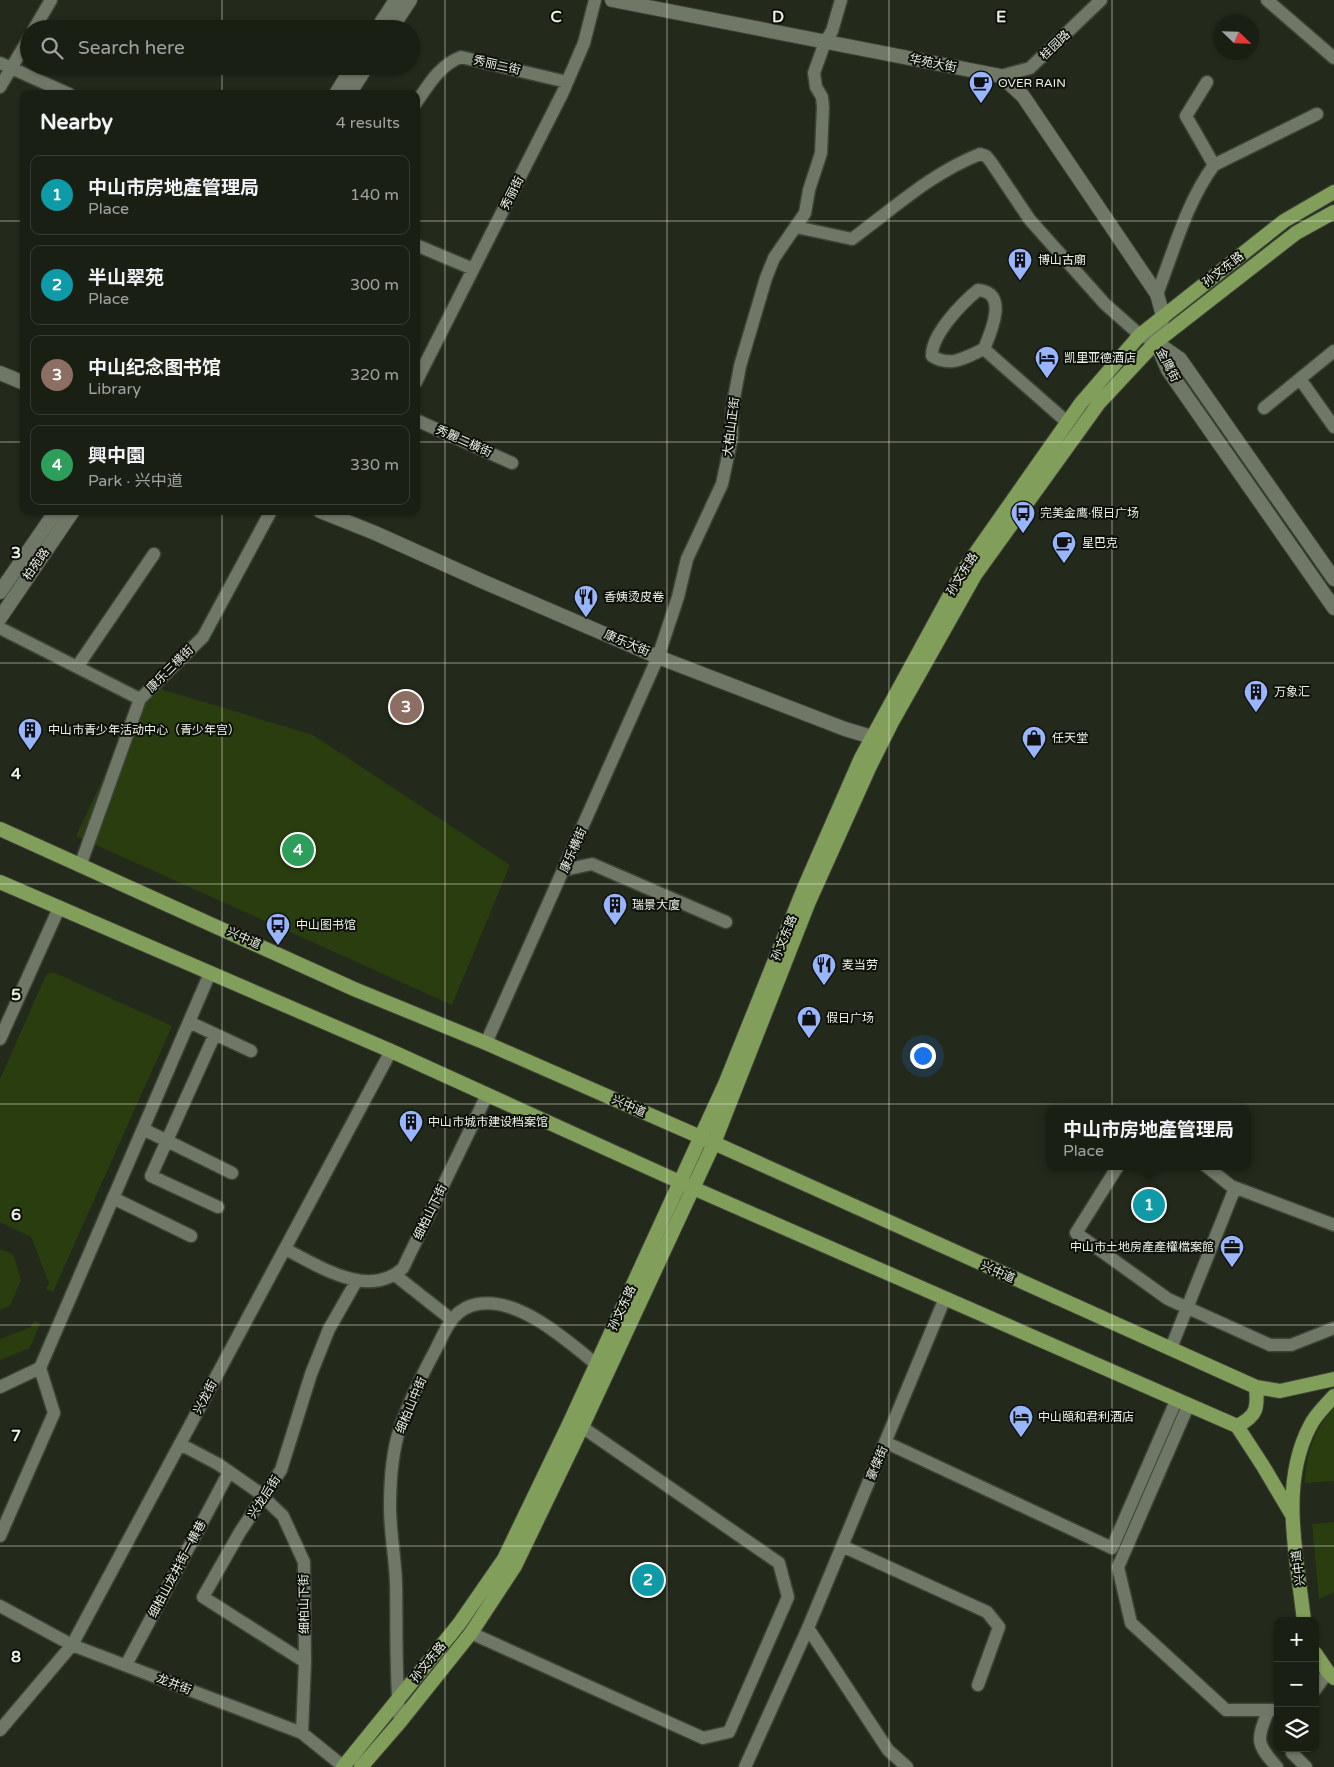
<!DOCTYPE html>
<meta charset="utf-8">
<style>
:root{--surface:#1a1f14;--page:#272c22;--text:#f1f3f6;--muted:#9fa2a0;--line:#383d34;--accent:#1a73e8}
body{margin:0;font-family:"Varela Round","Noto Sans SC",sans-serif;background:var(--page);color:var(--text)}
.controls{position:absolute;right:15px;bottom:15px;display:grid;overflow:hidden;border-radius:10px;box-shadow:0 1px 4px #0004}
.controls button{width:45px;height:45px;display:grid;place-items:center;padding:0;border:0;border-bottom:1px solid var(--line);background:var(--surface);color:var(--text);font:25px sans-serif}
.compass{position:absolute;left:1214px;top:15px;width:45px;height:45px;border-radius:50%;background:var(--surface);box-shadow:0 1px 4px #0004;rotate:113deg}
.you{position:absolute;left:922px;top:1055px;width:18px;height:18px;margin:-12px;border:4px solid #fff;border-radius:50%;background:#1a73e8;box-shadow:0 0 0 8px #1a73e833}
.badge{display:grid;place-items:center;width:32px;height:32px;border-radius:50%;background:var(--accent);color:#fff;font-size:16px;font-weight:700}
.pin{position:absolute;translate:-50% -50%;border:2px solid #fff;box-shadow:0 1px 5px #0006}
.popup{position:absolute;left:1046px;top:1105px;width:205px;height:65px;box-sizing:border-box;display:grid;place-content:center;border-radius:10px;background:var(--surface);filter:drop-shadow(0 1px 4px #0005);font-size:16px;white-space:nowrap;color:var(--muted)}
.popup b{font-size:19px;color:var(--text)}
.popup::after{content:'';position:absolute;left:50%;top:100%;margin-left:-10px;border:10px solid transparent;border-top-color:var(--surface)}
.list{margin:0;padding:0;list-style:none}
h2{display:flex;justify-content:space-between;align-items:center;height:65px;margin:0;padding:0 20px;font-size:21px}
h2 small{font-size:16px;font-weight:400;color:var(--muted)}
.list li{display:grid;grid-template-columns:32px 1fr auto;gap:15px;align-items:center;box-sizing:border-box;height:80px;margin:0 10px 10px;padding:0 10px;border:1px solid var(--line);border-radius:10px}
.list b{display:block;font-size:19px;white-space:nowrap}
.list p{margin:0;font-size:16px;white-space:nowrap;color:var(--muted)}
.list em{font-size:16px;font-style:normal;color:var(--muted)}
.icon{flex:none;width:28px;height:28px;fill:none;stroke:currentColor;stroke-width:2;stroke-linecap:round;stroke-linejoin:round}
.map{position:relative;flex:none;width:1334px;height:1767px;overflow:hidden}
.search{position:absolute;background:var(--surface);box-shadow:0 1px 4px #0004;left:20px;top:20px;width:400px;height:55px;display:flex;align-items:center;gap:12px;box-sizing:border-box;padding:0 18px;border-radius:28px;color:var(--muted);font-size:19px}
.panel{position:absolute;background:var(--surface);box-shadow:0 1px 4px #0004;left:20px;top:90px;width:400px;height:425px;border-radius:10px}
.map>svg:first-child{display:block}
.green{fill:#2a3d0e}
.lines{fill:none;stroke-linecap:round;stroke-linejoin:round}
.minor-casing{stroke:#3d4337;stroke-width:15}
.tertiary-casing{stroke:#3d4337;stroke-width:16}
.primary-casing{stroke:#3d4337;stroke-width:16}
.minor{stroke:#6f7767;stroke-width:12}
.tertiary{stroke:#6f7767;stroke-width:14}
.primary{stroke:#819f5a;stroke-width:14}
.grid{fill:none;stroke:#ecf1e7;stroke-width:1;stroke-opacity:0.55}
.labels{text-anchor:middle;dominant-baseline:central;stroke-width:4;stroke-linejoin:round;paint-order:stroke}
.street-label{font-size:12px;fill:#ecf1e7;stroke:#0e110a}
.poi-label{font-size:12px;fill:#ecf1e7;stroke:#0e110a;text-anchor:start}
.grid-label{font-size:16px;text-anchor:middle;font-weight:bold;fill:#ecf1e7;stroke:#0e110a;stroke-width:4;stroke-linejoin:round;paint-order:stroke}
</style>
<div class="map">
<svg width="1334" height="1767" viewBox="0 0 1334 1767">
<rect width="100%" height="100%" fill="#23291b"/>
<path class="green" d="M147,685L313,735L510,865L452,1005L76,836Z
M53,972L172,1026L53,1292L46,1289L49,1283L31,1237L0,1222V1079L46,975Z
M0,1249L13,1254L21,1280L10,1306L0,1310Z
M34,1321L40,1323L30,1348L0,1360V1339L31,1327Z
M1334,1406V1481L1305,1483C1305,1455 1315,1428 1334,1406Z
M1334,1522V1592L1319,1599L1312,1524Z"/>
<g class="lines">
<defs>
<path id="minor" d="M1267,0L1334,58
M34,29L51,0
M0,63L69,94
M1001,76L1030,68L1101,0
M1207,82L1186,116L1214,165
M0,87L29,38
M416,103C429,84 440,65 461,57L567,82
M796,227L852,239C894,208 930,174 980,154L986,156L991,162L1030,220L1105,304L1140,335L1156,342
M416,245L473,269
M1157,294C1174,251 1186,203 1214,165L1317,114
M984,349C966,357 951,368 932,356C931,335 962,303 978,290C1009,292 991,332 984,349L1067,422
M1300,379L1334,427
M416,382L562,94L584,43L595,0
M1264,408L1334,351
M416,420L512,463
M0,628L140,699
M77,667L154,554
M80,866L140,699L203,637L271,511
M564,870L592,864L726,922
M189,1022L251,1051
M215,1034L151,1176L218,1207
M0,1039L59,908
M486,1043L658,657L678,597L687,559L722,484L732,437V409L740,366L766,278L774,258L805,213L809,190L821,153L823,107L822,97L816,87L814,73L825,42L832,31L841,0
M143,1129L232,1173
M1118,1166L1076,1233L1168,1299L1270,1345H1291L1334,1328
M1206,1166L1231,1186L1334,1225
M113,1198L191,1236
M285,1249C319,1266 369,1300 403,1268L487,1095
M395,1275L452,1320
M1171,1348L1235,1188
M0,1387L40,1368
M1188,1406L1118,1567L1131,1623L1226,1710H1278
M885,1442L1112,1548L1176,1401
M180,1444L218,1464L257,1491L283,1516L304,1562L305,1662L302,1733
M0,1536L54,1413L40,1368L210,973
M842,1546L987,1612L999,1627L978,1685
M0,1606L72,1645L302,1733L344,1767
M808,1628L888,1750L907,1767
M471,1633L703,1738L729,1732L788,1597L779,1563L582,1427
M305,1662L203,1597L240,1532L281,1470L311,1374L329,1329L357,1280
M126,1665L229,1472
M1315,1690L1328,1672
M1268,1711C1257,1740 1255,1743 1277,1767
M400,1722C395,1676 397,1629 396,1582C395,1557 390,1532 390,1507C390,1482 392,1452 400,1428C409,1402 423,1373 436,1349C446,1329 453,1308 478,1304C519,1297 566,1340 596,1364
M0,1730L72,1645L391,1051
M1292,1748V1753L1306,1767
M745,1767L808,1628L945,1298"/>
<path id="tertiary" d="M612,0L1001,76L1023,96L1157,294L1163,316L1156,342
M377,29L396,0
M391,29L410,0
M336,94L353,66
M349,94L367,66
M1156,342L1168,370L1334,608
M1157,343L1180,359L1334,579
M0,373L24,383
M320,511L375,533L484,582L658,657L845,729L882,740
M0,592L56,511
M0,618L73,511"/>
<path id="primary" d="M0,829L354,989L486,1043L714,1143L1256,1387L1280,1391L1334,1379
M0,882L391,1051L693,1188L1237,1426
M1237,1426L1263,1466L1292,1515
M1237,1426C1257,1416 1258,1408 1256,1387
M1304,1621C1297,1557 1279,1485 1310,1426C1315,1415 1326,1405 1334,1396
M1315,1653L1328,1672L1334,1678
M343,1767L459,1624L504,1559L569,1424L725,1084L804,888L861,758L963,571L1081,403L1140,335L1284,221L1334,192
M361,1767L400,1722L471,1633L515,1566L582,1427L714,1143L808,904L870,766L892,722L975,575L1099,403L1156,342L1296,233L1334,212"/>
</defs>
<use href="#minor" class="minor-casing"/>
<use href="#tertiary" class="tertiary-casing"/>
<use href="#primary" class="primary-casing"/>
<use href="#minor" class="minor"/>
<use href="#tertiary" class="tertiary"/>
<use href="#primary" class="primary"/>
</g>
<path class="grid" d="M222,0V29M445,0V1767M667,0V1767M889,0V1767M1112,0V1767M222,66V94M0,221H24M416,221H1334M0,442H24M416,442H1334M222,511V1767M0,663H1334M0,884H1334M0,1104H1334M0,1325H1334M0,1546H1334"/>
<defs>
<symbol id="cafe-pin" viewBox="-11 -11 22 30"><path d="M0 17L-7.5 6A9.5 9.5 0 1 1 7.5 6Z" fill="#99b5fd" stroke="#0e110a"/><path d="M-5.5-4.5H6V0H3Q3 3.5 0 3.5H-2.5Q-5.5 3.5-5.5 0ZM3-3.2v2h1.7v-2ZM-6 4.5H4V6H-6Z" fill="#111"/></symbol>
<symbol id="building-pin" viewBox="-11 -11 22 30"><path d="M0 17L-7.5 6A9.5 9.5 0 1 1 7.5 6Z" fill="#99b5fd" stroke="#0e110a"/><path d="M-4-6H4V6H1V3H-1V6H-4ZM-2.5-4.3h1.7v1.8h-1.7ZM.8-4.3h1.7v1.8H.8ZM-2.5-1h1.7V.8h-1.7ZM.8-1h1.7V.8H.8Z" fill="#111"/></symbol>
<symbol id="hotel-pin" viewBox="-11 -11 22 30"><path d="M0 17L-7.5 6A9.5 9.5 0 1 1 7.5 6Z" fill="#99b5fd" stroke="#0e110a"/><path d="M-6-4.5h1.5V1H6V5H4.5V3h-9V5H-6ZM-4 0a1.8 1.8 0 1 1 3.6 0ZM.5 0V-2.5h3Q6-2.5 6 0Z" fill="#111"/></symbol>
<symbol id="bus-pin" viewBox="-11 -11 22 30"><path d="M0 17L-7.5 6A9.5 9.5 0 1 1 7.5 6Z" fill="#99b5fd" stroke="#0e110a"/><path d="M-5-6H5V4H4V6H2V4H-2V6H-4V4H-5ZM-3.5-4V0h7V-4ZM-3.5 1.2v1.5H-2V1.2ZM2 1.2v1.5H3.5V1.2Z" fill="#111"/></symbol>
<symbol id="restaurant-pin" viewBox="-11 -11 22 30"><path d="M0 17L-7.5 6A9.5 9.5 0 1 1 7.5 6Z" fill="#99b5fd" stroke="#0e110a"/><path d="M-5-6h1v4h1v-4h1v4h1v-4h1v5L-1.5 .5V6h-2V.5L-5-1ZM5-6V6H3V1.5H1.5Q1.5-4 5-6Z" fill="#111"/></symbol>
<symbol id="shop-pin" viewBox="-11 -11 22 30"><path d="M0 17L-7.5 6A9.5 9.5 0 1 1 7.5 6Z" fill="#99b5fd" stroke="#0e110a"/><path d="M-5-2.5h2.3a2.7 3.5 0 0 1 5.4 0H5L5.5 6h-11ZM-1.5-2.5h3a1.5 2.3 0 0 0-3 0Z" fill="#111"/></symbol>
<symbol id="office-pin" viewBox="-11 -11 22 30"><path d="M0 17L-7.5 6A9.5 9.5 0 1 1 7.5 6Z" fill="#99b5fd" stroke="#0e110a"/><path d="M-6-3h4V-5.5h4V-3h4V5H-6ZM-1-4.5V-3h2v-1.5ZM-6 0V1H6V0Z" fill="#111"/></symbol>
</defs>
<g fill-rule="evenodd">
<use href="#cafe-pin" x="967" y="69" width="28" height="38"/>
<use href="#building-pin" x="1006" y="246" width="28" height="38"/>
<use href="#hotel-pin" x="1033" y="344" width="28" height="38"/>
<use href="#bus-pin" x="1009" y="499" width="28" height="38"/>
<use href="#cafe-pin" x="1050" y="529" width="28" height="38"/>
<use href="#restaurant-pin" x="572" y="583" width="28" height="38"/>
<use href="#building-pin" x="1242" y="678" width="28" height="38"/>
<use href="#building-pin" x="16" y="716" width="28" height="38"/>
<use href="#shop-pin" x="1020" y="724" width="28" height="38"/>
<use href="#building-pin" x="601" y="891" width="28" height="38"/>
<use href="#bus-pin" x="264" y="911" width="28" height="38"/>
<use href="#restaurant-pin" x="810" y="951" width="28" height="38"/>
<use href="#shop-pin" x="795" y="1004" width="28" height="38"/>
<use href="#building-pin" x="397" y="1108" width="28" height="38"/>
<use href="#office-pin" x="1218" y="1233" width="28" height="38"/>
<use href="#hotel-pin" x="1007" y="1403" width="28" height="38"/>
</g>
<g class="labels">
<g class="street-label">
<text transform="translate(1055 45) rotate(-44)">桂园路</text>
<text transform="translate(933 63) rotate(11)">华苑大街</text>
<text transform="translate(497 65) rotate(13)">秀丽二街</text>
<text transform="translate(512 193) rotate(-63)">秀丽街</text>
<text transform="translate(1223 269) rotate(-38)">孙文东路</text>
<text transform="translate(1168 365) rotate(62)">金鹰街</text>
<text transform="translate(731 427) rotate(-83)">大柏山正街</text>
<text transform="translate(464 441) rotate(24)">秀麗二橫街</text>
<text transform="translate(36 564) rotate(-55)">柏苑路</text>
<text transform="translate(962 574) rotate(-58)">孙文东路</text>
<text transform="translate(627 643) rotate(23)">康乐大街</text>
<text transform="translate(170 669) rotate(-45)">康乐三横街</text>
<text transform="translate(573 850) rotate(-66)">康乐横街</text>
<text transform="translate(244 938) rotate(24)">兴中道</text>
<text transform="translate(784 938) rotate(-68)">孙文东路</text>
<text transform="translate(629 1106) rotate(24)">兴中道</text>
<text transform="translate(430 1212) rotate(-64)">细柏山下街</text>
<text transform="translate(998 1272) rotate(24)">兴中道</text>
<text transform="translate(622 1308) rotate(-65)">孙文东路</text>
<text transform="translate(205 1397) rotate(-62)">兴龙街</text>
<text transform="translate(411 1405) rotate(-67)">细柏山中街</text>
<text transform="translate(877 1463) rotate(-67)">豪傑街</text>
<text transform="translate(264 1497) rotate(-57)">兴龙后街</text>
<text transform="translate(1298 1568) rotate(-97)">兴中道</text>
<text transform="translate(177 1569) rotate(-62)">细柏山龙井街一横巷</text>
<text transform="translate(304 1604) rotate(-91)">细柏山下街</text>
<text transform="translate(428 1662) rotate(-51)">孙文东路</text>
<text transform="translate(174 1684) rotate(21)">龙井街</text>
</g>
<g class="poi-label">
<text x="998" y="83">OVER RAIN</text>
<text x="1038" y="260">博山古廟</text>
<text x="1064" y="358">凯里亚德酒店</text>
<text x="1040" y="513">完美金鹰·假日广场</text>
<text x="1082" y="543">星巴克</text>
<text x="604" y="597">香姨烫皮卷</text>
<text x="1274" y="692">万象汇</text>
<text x="48" y="730">中山市青少年活动中心（青少年宫）</text>
<text x="1052" y="738">任天堂</text>
<text x="632" y="905">瑞景大廈</text>
<text x="296" y="925">中山图书馆</text>
<text x="842" y="965">麦当劳</text>
<text x="826" y="1018">假日广场</text>
<text x="428" y="1122">中山市城市建设档案馆</text>
<text x="1214" y="1247" text-anchor="end">中山市土地房產產權檔案館</text>
<text x="1038" y="1417">中山頤和君利酒店</text>
</g>
</g>
<g class="grid-label">
<text x="556" y="22">C</text>
<text x="778" y="22">D</text>
<text x="1001" y="22">E</text>
<text x="16" y="558">3</text>
<text x="16" y="779">4</text>
<text x="16" y="1000">5</text>
<text x="16" y="1220">6</text>
<text x="16" y="1441">7</text>
<text x="16" y="1662">8</text>
</g>
</svg>
<div class="controls">
<button>+</button>
<button>−</button>
<button><svg class="icon" aria-label="layers" viewBox="0 0 24 24"><path d="M12 4l9 5-9 5-9-5zM3 14l9 5 9-5"/></svg></button>
</div>
<svg class="compass" viewBox="-18 -18 36 36"><path d="M0-13l5 13h-10z" fill="#e53935"/><path d="M0 13l5-13h-10z" fill="#9fa2a0"/></svg>
<div class="you"></div>
<div class="pin badge" style="left:1149px;top:1205px;background:#0f9aa8">1</div>
<div class="popup"><b>中山市房地產管理局</b>Place</div>
<div class="pin badge" style="left:648px;top:1580px;background:#0f9aa8">2</div>
<div class="pin badge" style="left:406px;top:707px;background:#8d6e63">3</div>
<div class="pin badge" style="left:298px;top:850px;background:#2e9e5b">4</div>
<div class="search"><svg class="icon" aria-label="search" viewBox="0 0 24 24"><circle cx="10" cy="10" r="6"/><path d="M15 15l6 6"/></svg>Search here</div>
<section class="panel">
<h2>Nearby<small>4 results</small></h2>
<ul class="list">
<li><span class="badge" style="background:#0f9aa8">1</span><div><b>中山市房地產管理局</b><p>Place</p></div><em>140 m</em></li>
<li><span class="badge" style="background:#0f9aa8">2</span><div><b>半山翠苑</b><p>Place</p></div><em>300 m</em></li>
<li><span class="badge" style="background:#8d6e63">3</span><div><b>中山纪念图书馆</b><p>Library</p></div><em>320 m</em></li>
<li><span class="badge" style="background:#2e9e5b">4</span><div><b>興中園</b><p>Park · 兴中道</p></div><em>330 m</em></li>
</ul>
</section>
</div>
